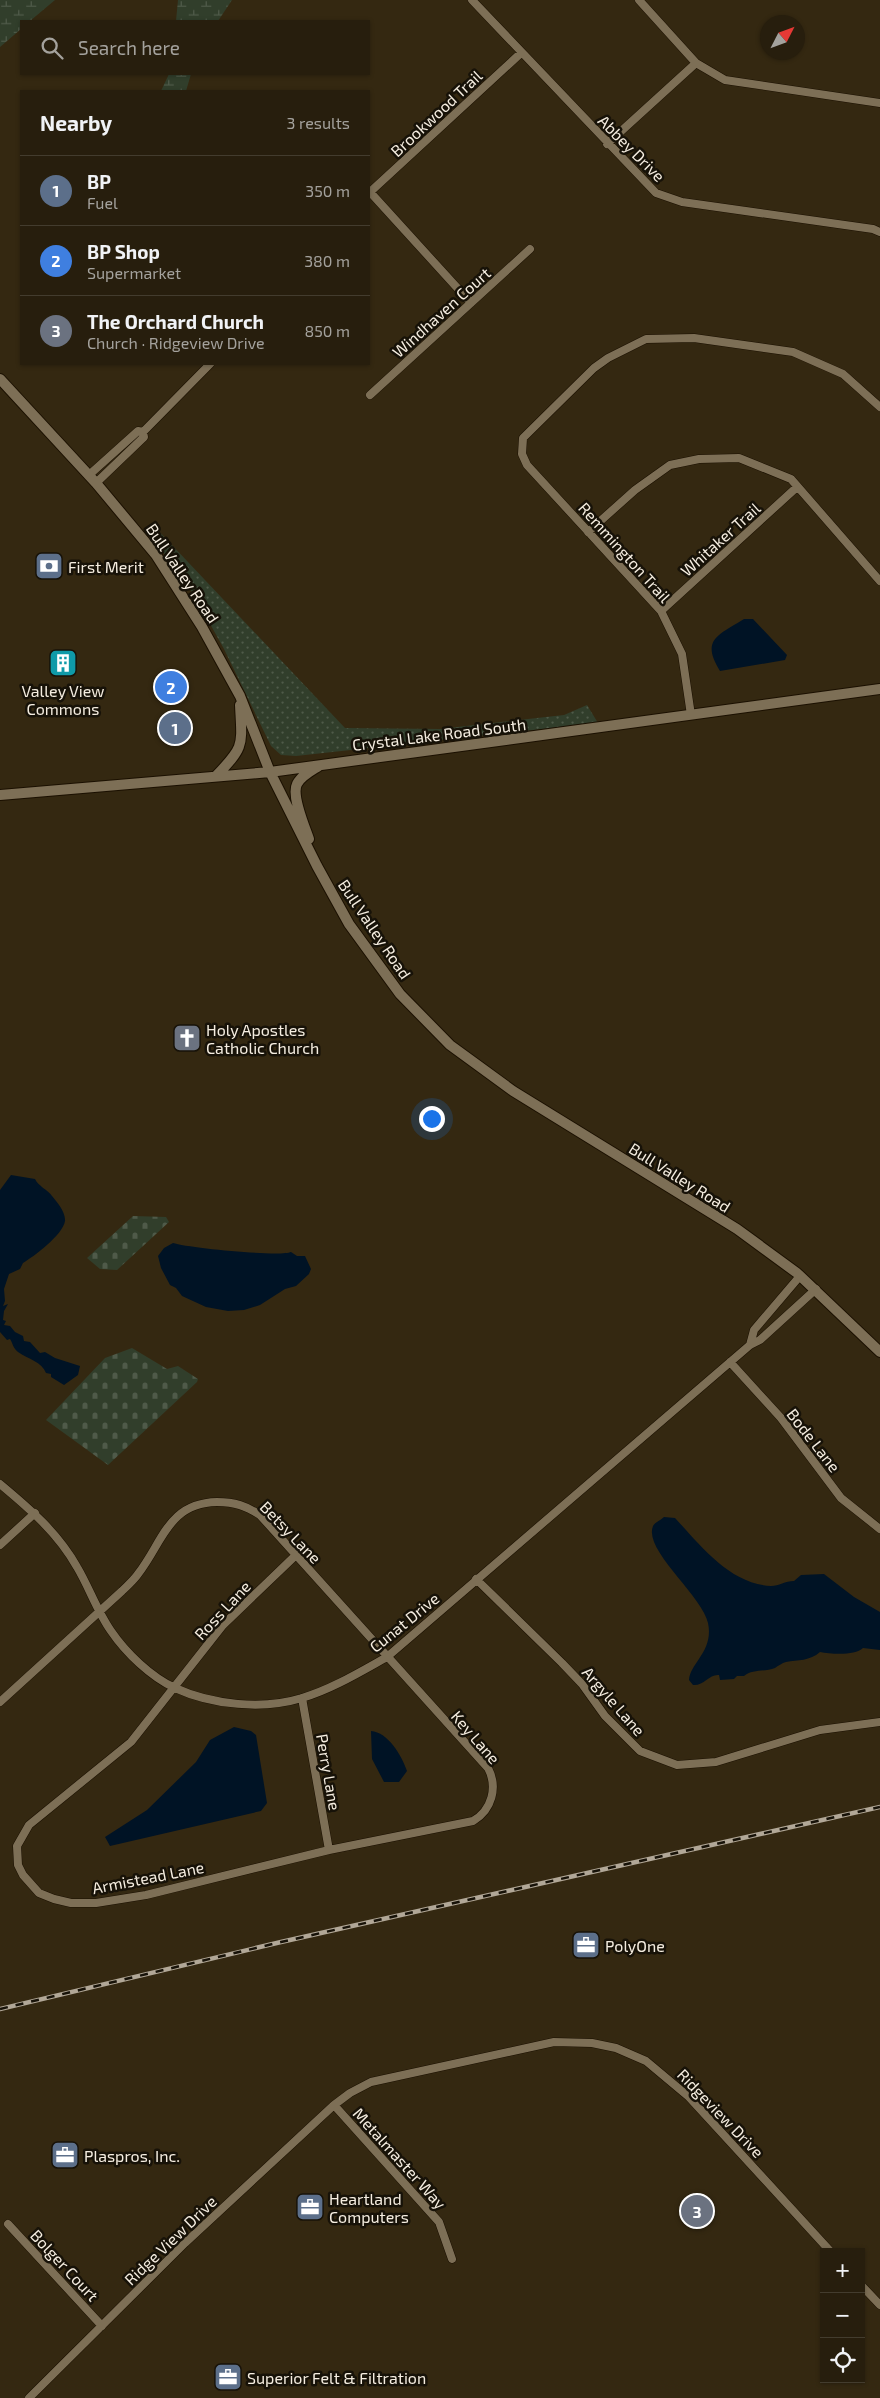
<!DOCTYPE html>
<meta charset="utf-8">
<style>
:root{--surface:#271e0d;--page:#2f2716;--text:#f1f3f6;--muted:#a4a29d;--line:#433c2e;--accent:#ea580c}
body{margin:0;font-family:"Exo 2",sans-serif;background:var(--page);color:var(--text)}
.controls{position:absolute;right:15px;bottom:15px;display:grid;overflow:hidden;border-radius:0px;box-shadow:0 1px 4px #0004}
.controls button{width:45px;height:45px;display:grid;place-items:center;padding:0;border:0;border-bottom:1px solid var(--line);background:var(--surface);color:var(--text);font:25px sans-serif}
.compass{position:absolute;left:760px;top:15px;width:45px;height:45px;border-radius:50%;background:var(--surface);box-shadow:0 1px 4px #0004;rotate:48deg}
.you{position:absolute;left:431px;top:1118px;width:18px;height:18px;margin:-12px;border:4px solid #fff;border-radius:50%;background:#1a73e8;box-shadow:0 0 0 8px #1a73e833}
.badge{display:grid;place-items:center;width:32px;height:32px;border-radius:50%;background:var(--accent);color:#fff;font-size:16px;font-weight:700}
.pin{position:absolute;translate:-50% -50%;border:2px solid #fff;box-shadow:0 1px 5px #0006}
.list{margin:0;padding:0;list-style:none}
h2{display:flex;justify-content:space-between;align-items:center;height:65px;margin:0;padding:0 20px;font-size:21px}
h2 small{font-size:16px;font-weight:400;color:var(--muted)}
.list li{display:grid;grid-template-columns:32px 1fr auto;gap:15px;align-items:center;box-sizing:border-box;height:70px;padding:0 20px;border-top:1px solid var(--line)}
.list b{display:block;font-size:19px;white-space:nowrap}
.list p{margin:0;font-size:16px;white-space:nowrap;color:var(--muted)}
.list em{font-size:16px;font-style:normal;color:var(--muted)}
.icon{flex:none;width:28px;height:28px;fill:none;stroke:currentColor;stroke-width:2;stroke-linecap:round;stroke-linejoin:round}
.map{position:relative;flex:none;width:880px;height:2398px;overflow:hidden}
.search{position:absolute;background:var(--surface);box-shadow:0 1px 4px #0004;left:20px;top:20px;width:350px;height:55px;display:flex;align-items:center;gap:12px;box-sizing:border-box;padding:0 18px;border-radius:0px;color:var(--muted);font-size:19px}
.panel{position:absolute;background:var(--surface);box-shadow:0 1px 4px #0004;left:20px;top:90px;width:350px;height:275px;border-radius:0px}
.map>svg:first-child{display:block}
.grass{fill:url(#grass-dots)}
.wetland{fill:url(#wetland-marsh)}
.cemetery{fill:url(#cemetery-stones)}
.water{fill:#001325}
.lines{fill:none;stroke-linecap:round;stroke-linejoin:round}
.street-casing{stroke:#1b1000;stroke-width:9}
.secondary-casing{stroke:#1b1000;stroke-width:12}
.street{stroke:#7d6f56;stroke-width:8}
.secondary{stroke:#7d6f56;stroke-width:10}
.rail-casing{stroke:#b1a797;stroke-width:4.5}
.rail{stroke:#171208;stroke-width:2.5;stroke-dasharray:8;stroke-linecap:butt}
.labels{text-anchor:middle;dominant-baseline:central;stroke-width:5;stroke-linejoin:round;paint-order:stroke}
.street-label{font-size:16px;fill:#f5ede0;stroke:#171208}
.poi-label{font-size:16px;fill:#f5ede0;stroke:#171208;text-anchor:start}
</style>
<div class="map">
<svg width="880" height="2398" viewBox="0 0 880 2398">
<defs>
<pattern id="grass-dots" width="8" height="8" patternUnits="userSpaceOnUse" patternTransform="scale(1.25)"><rect width="8" height="8" fill="#313e2b"/><path d="M2 2h.1M6 6h.1" fill="none" stroke="#4f5a49" stroke-width="1.8" stroke-linecap="round"/></pattern>
<pattern id="wetland-marsh" width="20" height="14" patternUnits="userSpaceOnUse" patternTransform="scale(1.25)"><rect width="20" height="14" fill="#313e2b"/><path d="M1 5h8M5 5V1M11 12h8M15 12V8" fill="none" stroke="#4f5a49"/></pattern>
<pattern id="cemetery-stones" width="16" height="16" patternUnits="userSpaceOnUse" patternTransform="scale(1.25)"><rect width="16" height="16" fill="#313e2b"/><path d="M2 7V4a2 2 0 0 1 4 0v3zM10 15v-3a2 2 0 0 1 4 0v3z" fill="#4f5a49"/></pattern>
</defs>
<rect width="100%" height="100%" fill="#342811"/>
<path class="grass" d="M153,525L345,728L440,729L564,715L587,705L598,723L296,756L281,755L271,746L224,649L194,595L147,530Z"/>
<path class="wetland" d="M0,0H55L30,21H21V29L0,47Z
M178,0H232L218,21H176Z
M169,74H191L186,91H161Z"/>
<path class="cemetery" d="M133,1216L166,1217L169,1222L117,1270L100,1269L87,1258Z
M132,1348L167,1369L178,1366L198,1379L197,1382L108,1465L46,1420L105,1358Z"/>
<path class="water" d="M744,619H753L787,655L785,660L720,671C700,639 719,635 744,619Z
M11,1175L35,1179C38,1186 48,1190 52,1196C56,1201 66,1212 65,1221C63,1235 33,1257 23,1263L20,1269L9,1274L4,1289L5,1301L3,1306L8,1304L4,1311L3,1320L6,1321L4,1325L10,1326L15,1332L23,1336L24,1341L30,1342L40,1353L45,1352L55,1358L80,1366L78,1375L64,1385L51,1377V1374L46,1373C42,1362 28,1359 18,1352C13,1348 13,1344 10,1339L7,1340L0,1332V1190Z
M173,1243C188,1248 280,1257 291,1252L297,1256H305L311,1269L309,1274L296,1286L285,1289L260,1305L244,1310L228,1311L206,1307L182,1296L176,1288L170,1285L161,1268L158,1256L164,1248Z
M664,1517L675,1518C701,1546 730,1584 771,1586C779,1586 785,1581 794,1581L801,1575L824,1574L854,1597L880,1612V1650L863,1648C855,1656 831,1654 820,1652C810,1661 798,1660 786,1662C782,1663 778,1666 775,1668C765,1672 752,1669 744,1676H737L734,1679L720,1680L719,1675C709,1674 704,1686 693,1685L689,1680C690,1663 714,1651 708,1623C702,1595 643,1550 653,1526C655,1522 660,1521 664,1517Z
M234,1727L251,1731L256,1735L267,1803L261,1811L110,1846L105,1837L147,1810L196,1762L210,1740Z
M371,1731C388,1732 402,1756 407,1771L399,1782H384L372,1759Z"/>
<g class="lines">
<defs>
<path id="street" d="M472,0L656,193L682,202L873,229L880,232
M639,0L696,63L725,80L880,103
M607,144L696,63
M370,192L471,303
M369,193L521,53
M370,395L530,249
M89,475L138,431L143,432L210,364
M96,483L144,437L143,432
M588,532L635,490L670,465L699,459L739,458L791,479L880,581
M661,611L797,487
M691,715L682,654L661,611L527,465L522,454L523,438L594,368L608,358L646,339L694,338L793,352L843,374L880,407
M750,1345L754,1330L800,1276
M730,1362L781,1418L841,1498L880,1529
M0,1484C30,1509 58,1533 77,1567C89,1587 97,1611 111,1631C126,1653 151,1677 175,1688C212,1705 263,1710 302,1698C332,1689 360,1672 387,1657L750,1345L760,1340L816,1289
M0,1545L35,1513
M476,1579L562,1663L582,1684L605,1716L640,1751L677,1765L716,1762L820,1730L880,1722
M302,1698L329,1850
M0,1702L122,1591C128,1585 134,1580 138,1574C163,1542 168,1503 217,1502C235,1502 246,1506 260,1515L488,1768C498,1787 492,1810 473,1821L329,1850L146,1895L96,1903H71L54,1899L39,1893L23,1875L18,1865L17,1846L29,1825L131,1742L223,1625L296,1555
M334,2105L439,2222L452,2259
M8,2224L102,2326
M861,2285L880,2305
M29,2398L185,2243L334,2105L350,2093L371,2082L554,2042L592,2043L616,2048L646,2061L689,2097L831,2252"/>
<path id="secondary" d="M0,379L96,483L156,555L202,627L240,696L270,772L317,866L349,924L400,994L450,1045L513,1091L737,1229L797,1273L880,1352
M216,776C245,746 242,746 240,705
M0,795L270,772L880,689
M309,839C305,827 291,796 297,784C301,776 311,771 319,766"/>
</defs>
<use href="#street" class="street-casing"/>
<use href="#secondary" class="secondary-casing"/>
<use href="#street" class="street"/>
<use href="#secondary" class="secondary"/>
<defs>
<path id="rail" d="M0,2009L281,1942L880,1807"/>
</defs>
<use href="#rail" class="rail-casing"/>
<use href="#rail" class="rail"/>
</g>
<defs>
<symbol id="bank-square" viewBox="-11 -11 22 22"><rect x="-9" y="-9" width="18" height="18" rx="4" fill="#5c6f8a" stroke="#171208"/><path d="M-6-4H6V4H-6ZM0-2.3a2.3 2.3 0 1 0 0 4.6a2.3 2.3 0 1 0 0-4.6Z" fill="#fff"/></symbol>
<symbol id="building-square" viewBox="-11 -11 22 22"><rect x="-9" y="-9" width="18" height="18" rx="4" fill="#0f9aa8" stroke="#171208"/><path d="M-4-6H4V6H1V3H-1V6H-4ZM-2.5-4.3h1.7v1.8h-1.7ZM.8-4.3h1.7v1.8H.8ZM-2.5-1h1.7V.8h-1.7ZM.8-1h1.7V.8H.8Z" fill="#fff"/></symbol>
<symbol id="church-square" viewBox="-11 -11 22 22"><rect x="-9" y="-9" width="18" height="18" rx="4" fill="#6b7280" stroke="#171208"/><path d="M-1.2-6h2.4v3.5h3.3v2.4h-3.3V6h-2.4V-.1h-3.3v-2.4h3.3Z" fill="#fff"/></symbol>
<symbol id="office-square" viewBox="-11 -11 22 22"><rect x="-9" y="-9" width="18" height="18" rx="4" fill="#5c6f8a" stroke="#171208"/><path d="M-6-3h4V-5.5h4V-3h4V5H-6ZM-1-4.5V-3h2v-1.5ZM-6 0V1H6V0Z" fill="#fff"/></symbol>
</defs>
<g fill-rule="evenodd">
<use href="#bank-square" x="33" y="550" width="32" height="32"/>
<use href="#building-square" x="47" y="647" width="32" height="32"/>
<use href="#church-square" x="171" y="1022" width="32" height="32"/>
<use href="#office-square" x="570" y="1929" width="32" height="32"/>
<use href="#office-square" x="49" y="2139" width="32" height="32"/>
<use href="#office-square" x="294" y="2191" width="32" height="32"/>
<use href="#office-square" x="212" y="2361" width="32" height="32"/>
</g>
<g class="labels">
<g class="street-label">
<text transform="translate(436 113) rotate(-43)">Brookwood Trail</text>
<text transform="translate(632 148) rotate(45)">Abbey Drive</text>
<text transform="translate(441 312) rotate(-42)">Windhaven Court</text>
<text transform="translate(720 539) rotate(-42)">Whitaker Trail</text>
<text transform="translate(625 552) rotate(48)">Remmington Trail</text>
<text transform="translate(183 573) rotate(56)">Bull Valley Road</text>
<text transform="translate(439 734) rotate(-7)">Crystal Lake Road South</text>
<text transform="translate(375 929) rotate(56)">Bull Valley Road</text>
<text transform="translate(680 1177) rotate(32)">Bull Valley Road</text>
<text transform="translate(814 1440) rotate(52)">Bode Lane</text>
<text transform="translate(291 1532) rotate(46)">Betsy Lane</text>
<text transform="translate(222 1610) rotate(-47)">Ross Lane</text>
<text transform="translate(404 1622) rotate(-39)">Cunat Drive</text>
<text transform="translate(614 1701) rotate(49)">Argyle Lane</text>
<text transform="translate(476 1737) rotate(49)">Key Lane</text>
<text transform="translate(329 1772) rotate(80)">Perry Lane</text>
<text transform="translate(148 1877) rotate(-11)">Armistead Lane</text>
<text transform="translate(721 2113) rotate(46)">Ridgeview Drive</text>
<text transform="translate(400 2158) rotate(48)">Metalmaster Way</text>
<text transform="translate(170 2240) rotate(-44)">Ridge View Drive</text>
<text transform="translate(65 2265) rotate(47)">Bolger Court</text>
</g>
<g class="poi-label">
<text x="68" y="566">First Merit</text>
<text x="63" y="690" text-anchor="middle">Valley View<tspan x="63" dy="18">Commons</tspan></text>
<text x="206" y="1029">Holy Apostles<tspan x="206" dy="18">Catholic Church</tspan></text>
<text x="605" y="1945">PolyOne</text>
<text x="84" y="2155">Plaspros, Inc.</text>
<text x="329" y="2198">Heartland<tspan x="329" dy="18">Computers</tspan></text>
<text x="247" y="2377">Superior Felt &amp; Filtration</text>
</g>
</g>
</svg>
<div class="controls">
<button>+</button>
<button>−</button>
<button><svg class="icon" aria-label="locate" viewBox="0 0 24 24"><circle cx="12" cy="12" r="6"/><path d="M12 2v4M12 18v4M2 12h4M18 12h4"/></svg></button>
</div>
<svg class="compass" viewBox="-18 -18 36 36"><path d="M0-13l5 13h-10z" fill="#e53935"/><path d="M0 13l5-13h-10z" fill="#a4a29d"/></svg>
<div class="you"></div>
<div class="pin badge" style="left:175px;top:728px;background:#5c6f8a">1</div>
<div class="pin badge" style="left:171px;top:687px;background:#3f7fe0">2</div>
<div class="pin badge" style="left:697px;top:2211px;background:#6b7280">3</div>
<div class="search"><svg class="icon" aria-label="search" viewBox="0 0 24 24"><circle cx="10" cy="10" r="6"/><path d="M15 15l6 6"/></svg>Search here</div>
<section class="panel">
<h2>Nearby<small>3 results</small></h2>
<ul class="list">
<li><span class="badge" style="background:#5c6f8a">1</span><div><b>BP</b><p>Fuel</p></div><em>350 m</em></li>
<li><span class="badge" style="background:#3f7fe0">2</span><div><b>BP Shop</b><p>Supermarket</p></div><em>380 m</em></li>
<li><span class="badge" style="background:#6b7280">3</span><div><b>The Orchard Church</b><p>Church · Ridgeview Drive</p></div><em>850 m</em></li>
</ul>
</section>
</div>
